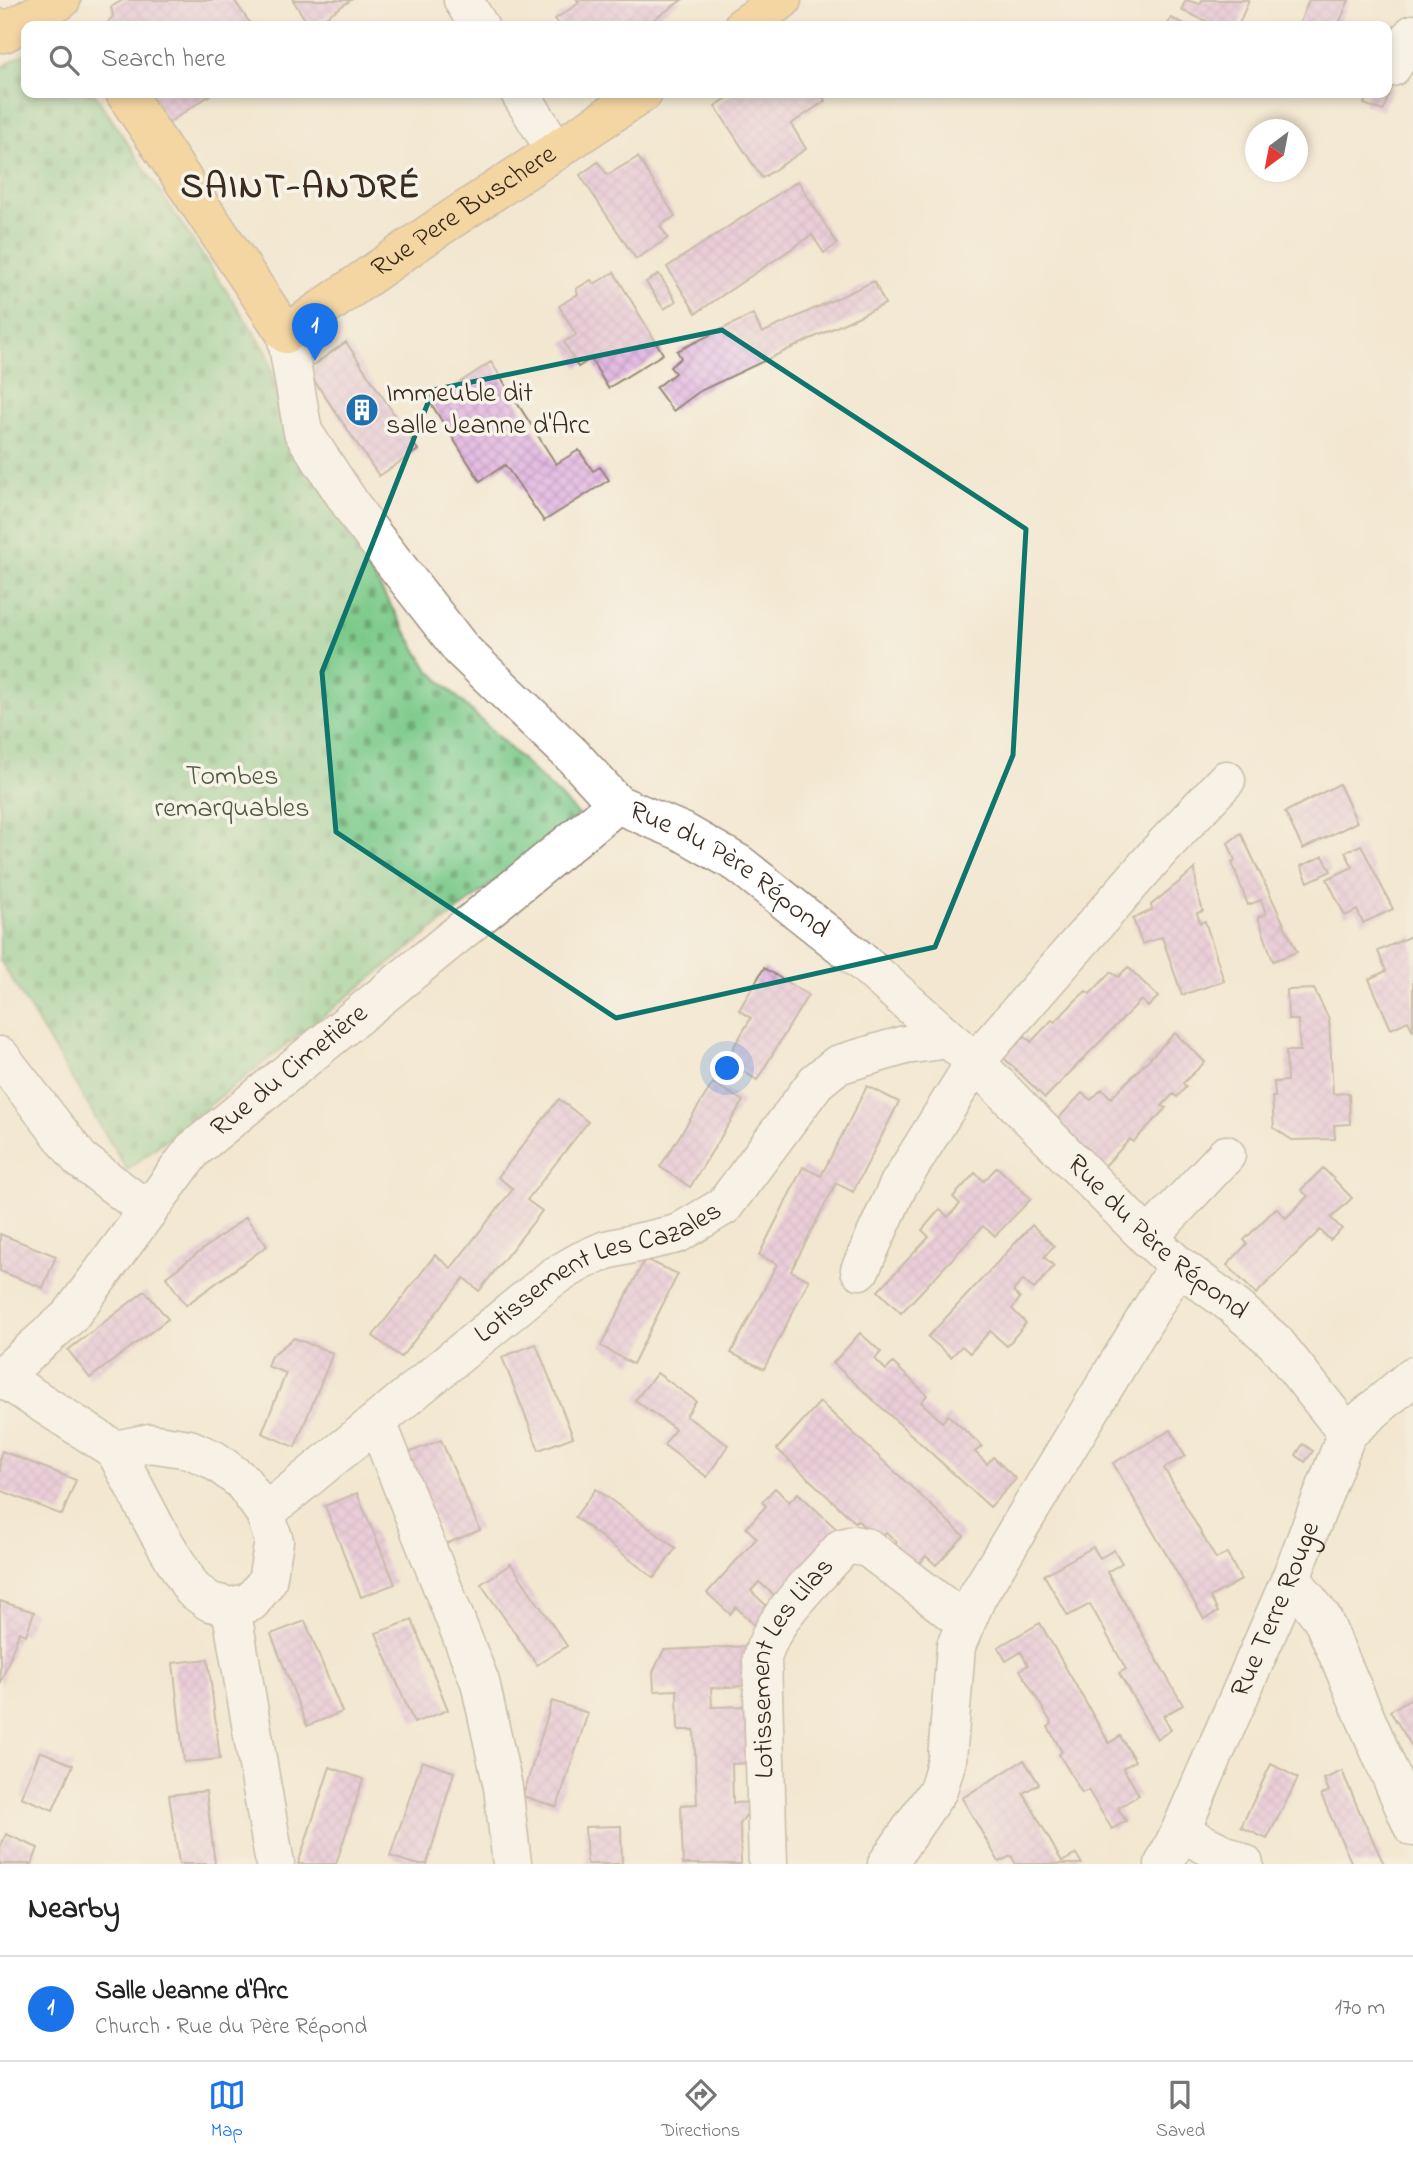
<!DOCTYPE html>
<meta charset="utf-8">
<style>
:root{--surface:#fff;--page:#f6f6f6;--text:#222;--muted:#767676;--line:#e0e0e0;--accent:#1a73e8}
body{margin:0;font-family:"Indie Flower",sans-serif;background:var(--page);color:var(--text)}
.compass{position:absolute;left:1245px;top:119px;width:63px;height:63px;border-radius:50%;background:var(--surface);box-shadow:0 4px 10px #0003;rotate:212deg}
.you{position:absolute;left:728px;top:1069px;width:24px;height:24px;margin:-18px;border:5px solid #fff;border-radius:50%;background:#1a73e8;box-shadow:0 0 0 10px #1a73e833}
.badge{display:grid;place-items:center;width:46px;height:46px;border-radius:50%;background:var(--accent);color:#fff;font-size:23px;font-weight:700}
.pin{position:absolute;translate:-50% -58px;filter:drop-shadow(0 2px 4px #0008)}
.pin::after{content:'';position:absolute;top:37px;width:24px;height:21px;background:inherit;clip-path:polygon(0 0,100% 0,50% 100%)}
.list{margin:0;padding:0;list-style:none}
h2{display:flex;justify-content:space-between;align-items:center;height:91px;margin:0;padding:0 28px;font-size:30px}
h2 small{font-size:23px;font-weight:400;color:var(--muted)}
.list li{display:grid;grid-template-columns:46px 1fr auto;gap:21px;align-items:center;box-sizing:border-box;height:105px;padding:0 28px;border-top:2px solid var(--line)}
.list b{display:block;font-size:26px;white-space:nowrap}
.list p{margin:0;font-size:23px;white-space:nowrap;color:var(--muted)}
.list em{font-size:23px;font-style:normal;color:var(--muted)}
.icon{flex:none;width:38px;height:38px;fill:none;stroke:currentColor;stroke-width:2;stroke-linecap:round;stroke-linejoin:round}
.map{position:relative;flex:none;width:1413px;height:1864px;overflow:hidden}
.search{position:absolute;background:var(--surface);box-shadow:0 4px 10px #0003;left:21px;right:21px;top:21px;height:77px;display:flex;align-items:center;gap:18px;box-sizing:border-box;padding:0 24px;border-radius:14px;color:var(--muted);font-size:26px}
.sheet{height:196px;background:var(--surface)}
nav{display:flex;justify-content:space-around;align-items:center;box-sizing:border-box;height:98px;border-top:2px solid var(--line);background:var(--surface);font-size:19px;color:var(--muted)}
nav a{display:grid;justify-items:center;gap:4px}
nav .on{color:var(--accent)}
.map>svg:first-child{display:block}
.cemetery{fill:url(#cemetery-stones);stroke:#5c7a54;stroke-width:2}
.building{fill:url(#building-cross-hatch)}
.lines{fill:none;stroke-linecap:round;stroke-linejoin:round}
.minor-casing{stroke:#978878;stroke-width:41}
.major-casing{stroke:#978878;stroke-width:41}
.minor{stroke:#fff;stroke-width:38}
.major{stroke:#f7c06b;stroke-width:38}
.marked{fill:none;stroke:#0f766e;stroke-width:5;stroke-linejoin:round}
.labels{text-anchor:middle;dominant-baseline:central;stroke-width:7;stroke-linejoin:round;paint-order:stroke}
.street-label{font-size:28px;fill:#3b2a1e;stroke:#f7f3e8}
.poi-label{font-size:28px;fill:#3b2a1e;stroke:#f7f3e8;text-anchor:start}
.park-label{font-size:28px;fill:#4e5a3e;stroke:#f7f3e8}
.district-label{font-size:35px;font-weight:bold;letter-spacing:2px;fill:#3b2a1e;stroke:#f7f3e8}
</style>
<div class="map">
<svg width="1413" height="1864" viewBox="0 0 1413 1864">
<defs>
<pattern id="cemetery-stones" width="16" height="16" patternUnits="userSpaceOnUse" patternTransform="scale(1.75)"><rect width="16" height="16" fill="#7cca8a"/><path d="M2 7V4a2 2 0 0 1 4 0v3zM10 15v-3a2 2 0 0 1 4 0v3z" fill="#67a470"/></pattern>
<pattern id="building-cross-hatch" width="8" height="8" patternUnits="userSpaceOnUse" patternTransform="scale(1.75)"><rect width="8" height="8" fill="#dfade2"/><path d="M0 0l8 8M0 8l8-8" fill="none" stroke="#b68db7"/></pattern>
</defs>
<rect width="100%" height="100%" fill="#f7f3e8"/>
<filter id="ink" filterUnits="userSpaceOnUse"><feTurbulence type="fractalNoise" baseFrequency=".0143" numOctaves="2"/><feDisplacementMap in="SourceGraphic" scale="14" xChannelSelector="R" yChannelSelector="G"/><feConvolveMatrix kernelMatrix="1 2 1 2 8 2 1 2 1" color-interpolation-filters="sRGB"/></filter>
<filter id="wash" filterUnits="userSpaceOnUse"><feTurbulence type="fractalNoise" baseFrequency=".00686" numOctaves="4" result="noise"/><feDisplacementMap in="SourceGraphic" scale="28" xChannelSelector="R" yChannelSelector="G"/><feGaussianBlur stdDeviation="1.57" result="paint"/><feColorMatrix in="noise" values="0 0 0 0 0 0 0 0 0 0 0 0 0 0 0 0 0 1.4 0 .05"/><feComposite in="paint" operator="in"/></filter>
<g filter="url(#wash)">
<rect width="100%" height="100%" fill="#f3e7d1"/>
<path class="cemetery" d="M26,53V93H94L267,352L285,427L428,669L579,815L127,1170L0,960V68Z"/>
<g id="blocks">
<path class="building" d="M123,0H234L252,26H105L113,16L111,7Z
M293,0H351L312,26H309Z
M577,0H682L644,26H596L594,24L590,26H560L555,19L579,3Z
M1186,0L1200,4L1202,0H1249L1238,26H1217L1181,10Z
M1309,0H1349L1338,26H1301L1299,25Z
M1171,18L1189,26H1167Z
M1387,87L1392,88L1383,111L1364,104L1368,93H1387Z
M148,93H213L168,123Z
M735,93H821L825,101L791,124L806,149L762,178L715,106Z
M638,157L675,216L660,226L668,238L636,259L580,175L598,162L607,175Z
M798,181L837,244L824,253L812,235L696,313L667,267Z
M614,272L663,354L608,388L591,359L578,367L564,342L576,335L559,306L578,294L576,289L591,280L594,284Z
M659,274L676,301L664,309L646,282Z
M874,281L885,304L700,391L673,411L656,388L675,373L670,367L681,358L677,351L753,314L762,333Z
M346,342L418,450L379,476L307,370Z
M491,362L556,464L579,450L593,471L600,467L609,480L544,521L505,465L480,481L430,402Z
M1339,784L1357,822L1303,849L1285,812Z
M1241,833L1297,952L1273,961L1258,917L1266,914L1261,900L1248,905L1232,862L1235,860L1228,843Z
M1361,845L1393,909L1363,923L1357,910L1345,916L1327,879L1353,867L1345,852Z
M1323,856L1331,871L1308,882L1301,866Z
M1195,869L1197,892L1203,911L1197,913L1200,923L1205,921L1224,981L1182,995L1162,937L1142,944L1133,919L1152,910L1151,905Z
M1413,935V1031L1408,1021L1391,1029L1369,979L1386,971L1378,951Z
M1128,967L1158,997L1148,1007L1141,1000L1045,1098L1004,1058L1025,1036L1031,1042L1052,1020L1055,1022L1076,1000L1086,991L1090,994L1111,972L1118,977Z
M764,968L808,995L757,1080L726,1060L751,1018L739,1010Z
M1314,989L1329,1019L1333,1094L1349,1093L1350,1124L1334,1125L1335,1139L1292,1140L1274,1128L1272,1097H1275L1274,1082L1287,1081L1286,1051H1300L1298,1020H1288L1287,990Z
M1175,1033L1205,1062L1183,1083L1186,1087L1177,1097L1173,1094L1162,1106L1166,1108L1133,1142L1130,1139L1102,1169L1055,1122L1082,1093L1091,1100L1102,1089L1111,1098Z
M713,1083L743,1101L690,1187L660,1167Z
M867,1086L899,1102L853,1192L836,1183L791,1271L809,1280L764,1369L731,1353L777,1264L759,1255L803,1167L821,1176Z
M559,1099L588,1122L527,1200L542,1211L479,1291L464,1278L401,1357L373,1336L435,1255L451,1268L513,1189L498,1177Z
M997,1167L1031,1199L995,1236L983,1226L901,1313L878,1291L929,1237L922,1230L940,1209L948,1217L960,1204L953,1197L975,1173L984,1181Z
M1323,1168L1352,1198L1331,1218L1342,1229L1330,1240L1320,1230L1256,1294L1227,1265L1247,1244L1244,1240L1276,1208L1286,1218L1308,1196L1301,1190Z
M246,1217L267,1246L186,1305L166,1277Z
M1032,1225L1054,1246L1044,1257L1054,1266L1034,1289L1023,1280L1013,1291L1020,1298L1012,1309L1026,1323L1007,1346L990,1331L970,1353L962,1346L951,1357L928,1337Z
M0,1234L56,1256L43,1288L0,1271Z
M645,1259L678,1274L633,1364L601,1346Z
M145,1291L168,1319L90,1378L68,1350Z
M860,1333L881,1352L875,1359L886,1370L893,1363L927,1395L921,1402L942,1422L948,1415L982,1446L975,1452L987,1464L993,1457L1016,1479L990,1507L833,1363Z
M294,1338L333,1353L295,1447L262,1433L286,1373L267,1366L271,1356Z
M536,1344L573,1437L539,1450L502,1357Z
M657,1373L696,1401L686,1416L728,1445L707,1477L664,1445L675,1429L635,1400Z
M820,1402L964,1536L936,1565L926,1556L913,1571L890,1551L897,1542L886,1532L879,1540L857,1520L855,1522L777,1449Z
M1171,1430L1185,1456L1164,1468L1216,1559L1227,1553L1241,1580L1210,1597L1218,1612L1204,1619L1113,1463Z
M441,1440L480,1530L446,1544L408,1453Z
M1303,1444L1313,1451L1305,1462L1296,1455Z
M2,1451L76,1480L62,1515L0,1490V1457Z
M775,1488L789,1502L798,1493L842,1534L781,1601L759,1582L751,1591L772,1611L757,1628L736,1607L730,1614L707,1593L757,1538L746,1528L766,1506L762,1502Z
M596,1489L676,1548L654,1578L575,1517Z
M357,1493L395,1584L361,1597L325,1506Z
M1093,1547L1100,1558L1114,1550L1122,1563L1107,1572L1183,1705L1163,1716L1171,1730L1157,1739L1119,1673L1126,1669L1090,1604L1068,1616L1044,1575Z
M511,1564L567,1646L537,1665L481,1584Z
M0,1601L34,1612L26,1635L19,1632L0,1685Z
M412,1620L448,1710L414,1723L376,1633Z
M305,1621L342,1712L307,1726L271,1634Z
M1040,1623L1109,1743L1120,1736L1135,1761L1123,1768L1139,1795L1118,1808L1126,1821L1112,1829L1088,1790L1082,1793L1059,1754L1062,1752L1048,1727L1052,1724L1020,1670L1028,1665L1021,1652L1006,1661L998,1647Z
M750,1646L745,1686L711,1688L712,1707L752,1706L750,1763L732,1764L733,1803L755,1802L740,1824L741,1864H683L681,1805L697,1804L694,1730H678L677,1690L654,1691L653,1672L664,1650Z
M208,1659L220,1759L184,1762L173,1663Z
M1413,1697V1748L1390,1711Z
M552,1701L588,1713L557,1807L523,1796Z
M40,1751L73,1765L53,1810L21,1797Z
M1024,1760L1039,1784L1023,1793L1032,1808L1062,1862L1076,1854L1082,1864H1016L1011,1856L999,1862L962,1798Z
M422,1761L454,1772L427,1864H414L390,1856Z
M1271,1764L1298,1778L1267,1839L1241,1827Z
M330,1767L363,1779L336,1864H298Z
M1342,1771L1361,1815L1384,1864H1352L1321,1795L1329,1791L1324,1779Z
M206,1791L215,1864H179L169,1795Z
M621,1826L622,1864H587L585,1827Z
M6,1834L38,1848L32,1864H0V1848Z"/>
</g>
</g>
<g filter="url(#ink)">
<use href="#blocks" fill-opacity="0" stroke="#978878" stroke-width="2"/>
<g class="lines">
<defs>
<g id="minor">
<path d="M463,0L479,26"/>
<path d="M1392,67L1413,34"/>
<path d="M520,93L556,151"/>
<path id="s1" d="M286,334L303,432L361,520L462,650L573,756L617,804L683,832L739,864L860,960L975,1062L1148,1238L1178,1265L1234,1306L1275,1342L1347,1433"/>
<path d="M0,1056L80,1159L148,1211"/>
<path d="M1148,1238L1226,1155"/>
<path d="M860,1270L899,1184L975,1062L1161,849L1226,780"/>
<path d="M0,1376L115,1450L158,1532L192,1589L210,1602L231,1607L251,1602L267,1581L274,1541L265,1513L242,1481L214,1460L189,1449L150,1443L115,1450"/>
<path id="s2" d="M2,1376L70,1316L193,1150L617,804"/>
<path d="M377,1422L480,1682L503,1787L512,1864"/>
<path id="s3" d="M265,1513L552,1278L581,1261L606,1250L677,1234L724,1206L816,1082L837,1065L905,1045L948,1039"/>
<path d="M1291,1578L1322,1618L1413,1827"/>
<path d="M231,1607L275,1864"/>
<path d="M1180,1832L1244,1864"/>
<path id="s4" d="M768,1864L762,1658C774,1614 813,1582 842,1548L853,1545L868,1548L965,1622"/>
<path d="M887,1864L938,1790L947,1760L956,1646L977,1597L1178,1265"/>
<path id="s5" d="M1164,1864L1180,1832L1291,1578L1347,1433L1413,1376"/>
</g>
<g id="major">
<path d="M743,26L782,0"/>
<path d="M0,28L4,33L61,0"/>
<path id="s6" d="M125,93L286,334L432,232L643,93"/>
</g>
</defs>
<use href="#minor" class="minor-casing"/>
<use href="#major" class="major-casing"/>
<use href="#minor" class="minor"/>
<use href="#major" class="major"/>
</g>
</g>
<path d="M0 0H1413V1864H0ZM722,330L1026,529L1013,755L935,947L616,1018L336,832L322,672L433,390Z" fill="#f3e7d1" fill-opacity=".55" fill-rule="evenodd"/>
<path class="marked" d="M722,330L1026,529L1013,755L935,947L616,1018L336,832L322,672L433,390Z"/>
<defs>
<symbol id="building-disc" viewBox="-11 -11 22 22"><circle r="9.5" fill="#1f6fb2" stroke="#f7f3e8"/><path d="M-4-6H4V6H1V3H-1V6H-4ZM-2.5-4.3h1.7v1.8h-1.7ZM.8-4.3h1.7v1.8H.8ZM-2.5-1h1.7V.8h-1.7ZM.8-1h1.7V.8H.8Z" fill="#fff"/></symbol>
</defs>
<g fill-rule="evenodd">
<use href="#building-disc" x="343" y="391" width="38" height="38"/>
</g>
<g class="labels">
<g class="street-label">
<text stroke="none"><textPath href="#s6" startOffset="506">Rue Pere Buschere</textPath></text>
<text stroke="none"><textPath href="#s1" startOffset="719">Rue du Père Répond</textPath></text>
<text stroke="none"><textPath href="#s2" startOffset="422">Rue du Cimetière</textPath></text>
<text stroke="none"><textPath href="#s1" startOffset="1286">Rue du Père Répond</textPath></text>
<text stroke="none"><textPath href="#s3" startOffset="415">Lotissement Les Cazales</textPath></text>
<text stroke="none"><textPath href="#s5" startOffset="278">Rue Terre Rouge</textPath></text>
<text stroke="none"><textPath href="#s4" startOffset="205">Lotissement Les Lilas</textPath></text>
</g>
<g class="poi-label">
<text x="386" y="394">Immeuble dit<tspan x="386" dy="32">salle Jeanne d'Arc</tspan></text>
</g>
<g class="park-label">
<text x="232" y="777">Tombes<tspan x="232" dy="32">remarquables</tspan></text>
</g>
<g class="district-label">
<text x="301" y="188">SAINT-ANDRÉ</text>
</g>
</g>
</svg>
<svg class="compass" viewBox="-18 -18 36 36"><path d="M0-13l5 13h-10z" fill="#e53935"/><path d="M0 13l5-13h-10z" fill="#767676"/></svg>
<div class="you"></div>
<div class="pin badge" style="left:315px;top:361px">1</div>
<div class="search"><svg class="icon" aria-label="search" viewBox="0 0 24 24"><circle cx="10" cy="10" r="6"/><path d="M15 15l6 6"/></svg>Search here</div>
</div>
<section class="sheet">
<h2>Nearby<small></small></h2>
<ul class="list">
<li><span class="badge">1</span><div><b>Salle Jeanne d'Arc</b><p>Church · Rue du Père Répond</p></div><em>170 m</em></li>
</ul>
</section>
<nav>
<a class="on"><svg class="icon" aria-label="map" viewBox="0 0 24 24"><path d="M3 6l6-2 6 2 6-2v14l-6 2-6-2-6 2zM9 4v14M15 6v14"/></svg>Map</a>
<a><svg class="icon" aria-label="directions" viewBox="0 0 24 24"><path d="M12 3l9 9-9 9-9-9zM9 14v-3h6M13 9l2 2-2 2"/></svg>Directions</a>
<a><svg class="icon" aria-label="saved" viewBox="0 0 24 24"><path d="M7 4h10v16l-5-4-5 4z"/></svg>Saved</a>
</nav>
